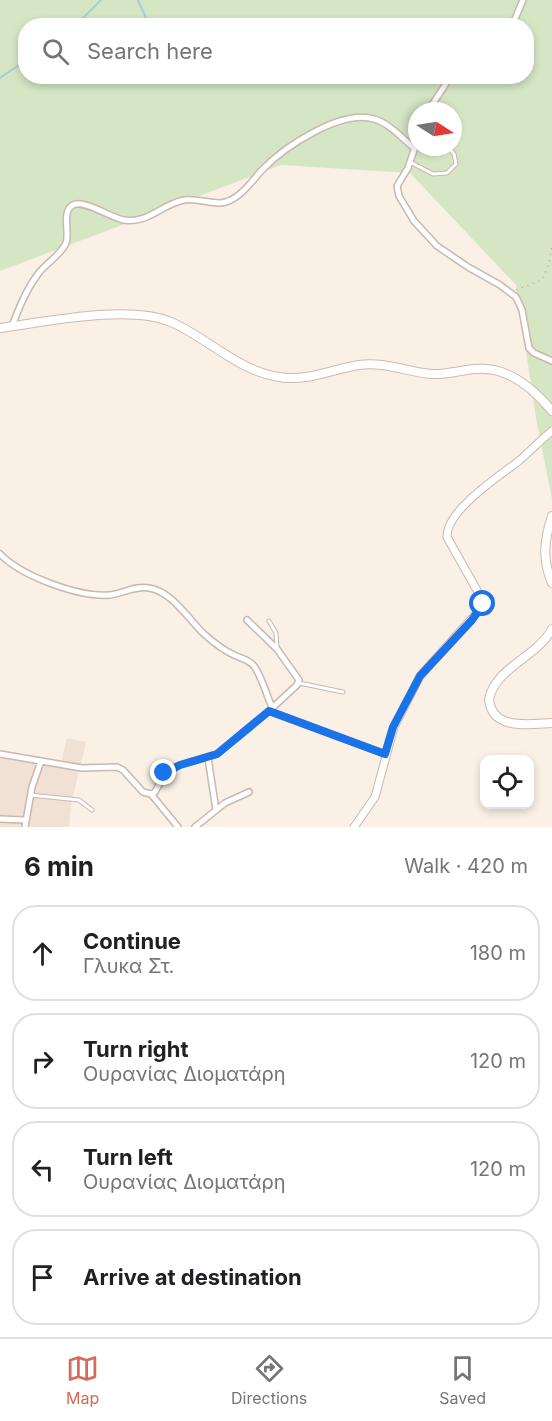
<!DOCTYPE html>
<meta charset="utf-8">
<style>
:root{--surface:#fff;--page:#f2f2f2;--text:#202124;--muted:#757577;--line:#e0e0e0;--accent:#d76957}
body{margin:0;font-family:Inter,sans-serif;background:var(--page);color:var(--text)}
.controls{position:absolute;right:18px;bottom:18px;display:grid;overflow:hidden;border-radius:12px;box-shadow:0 3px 9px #0003}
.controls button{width:54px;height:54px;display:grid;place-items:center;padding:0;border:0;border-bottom:2px solid var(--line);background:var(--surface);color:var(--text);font:30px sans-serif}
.compass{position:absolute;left:408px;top:102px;width:54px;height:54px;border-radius:50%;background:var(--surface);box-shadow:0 3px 9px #0003;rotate:102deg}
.stop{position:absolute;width:18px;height:18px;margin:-14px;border:4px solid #1a73e8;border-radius:50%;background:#fff}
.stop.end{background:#1a73e8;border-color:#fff;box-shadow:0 2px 6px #0008}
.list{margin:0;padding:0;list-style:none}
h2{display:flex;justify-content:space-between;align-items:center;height:78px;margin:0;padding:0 24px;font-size:26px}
h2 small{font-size:20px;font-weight:400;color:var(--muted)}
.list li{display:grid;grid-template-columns:39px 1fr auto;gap:18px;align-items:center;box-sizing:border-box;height:96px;margin:0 12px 12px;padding:0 12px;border:2px solid var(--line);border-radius:24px}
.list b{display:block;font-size:22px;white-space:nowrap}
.list p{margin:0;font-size:20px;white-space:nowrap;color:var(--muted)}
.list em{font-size:20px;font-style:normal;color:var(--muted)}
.icon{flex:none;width:33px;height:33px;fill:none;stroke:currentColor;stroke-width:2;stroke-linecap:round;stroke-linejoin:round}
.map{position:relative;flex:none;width:552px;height:827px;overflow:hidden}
.search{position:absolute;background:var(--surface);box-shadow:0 3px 9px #0003;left:18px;right:18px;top:18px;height:66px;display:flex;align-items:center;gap:15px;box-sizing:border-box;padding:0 21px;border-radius:24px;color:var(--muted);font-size:22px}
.sheet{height:510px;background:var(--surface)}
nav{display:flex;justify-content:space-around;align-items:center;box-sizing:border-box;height:84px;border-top:2px solid var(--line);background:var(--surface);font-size:16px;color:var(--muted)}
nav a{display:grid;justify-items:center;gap:3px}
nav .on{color:var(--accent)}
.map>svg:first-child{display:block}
.residential{fill:#f0e1d4}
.green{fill:#d5e6c5;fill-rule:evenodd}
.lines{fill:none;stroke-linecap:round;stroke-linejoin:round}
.stream{stroke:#a3ced2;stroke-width:2}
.service-casing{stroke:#cab7ad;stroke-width:5}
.minor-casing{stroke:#cab7ad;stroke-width:8}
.tertiary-casing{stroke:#cab7ad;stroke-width:9}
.secondary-casing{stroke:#ceb9ad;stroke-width:10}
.path{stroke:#d1b1a3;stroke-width:1.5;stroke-dasharray:1.5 4.5;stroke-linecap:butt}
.service{stroke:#fff;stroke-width:3}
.minor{stroke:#fff;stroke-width:5}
.tertiary{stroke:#fff;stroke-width:7}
.secondary{stroke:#fff;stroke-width:8}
.route{stroke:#1a73e8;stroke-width:8}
</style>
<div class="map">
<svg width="552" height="827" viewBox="0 0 552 827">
<rect width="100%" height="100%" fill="#faf0e5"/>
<path class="residential" d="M67,738L86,742L71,805L69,827H0V753L61,763Z"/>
<path class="green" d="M0,0H552V499L537,424L516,285L410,173L281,165L0,271ZM26,26H526V76H26ZM417,111H453V147H417Z"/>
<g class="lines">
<path class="stream" d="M138,0L146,18L160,26
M75,26L101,0
M184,76L185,79
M0,78L26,60"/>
<defs>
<path id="service" d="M410,162L433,174L447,173L456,164L454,154L449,147
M269,621L276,633L277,647
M299,683L343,692
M30,795L79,800L92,810"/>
<path id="minor" d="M512,26L523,0
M428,111L451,76
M417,141L408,168L397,186L399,196L414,221L437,246L468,267L500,285L516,297L522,310L529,348L534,353L552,361
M12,326C19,308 26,290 38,274C46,263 61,255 66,243C70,233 61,211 73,205C84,199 111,218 124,220C148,224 162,204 184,200C195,198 208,203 220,203C238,202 251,182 262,170C284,147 341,109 374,119C389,123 402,138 414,148
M0,554C21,576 78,597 109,595C122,594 136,585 149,588C173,592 188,619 204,634C213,642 223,650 234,655C240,658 250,660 254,666C261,675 267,696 272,707
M247,620L277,649L299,680L297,685L270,710
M0,754L82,768L117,767L123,770L143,792L151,794L155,792L166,772L180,765L217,754L269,711L385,754
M208,758L216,810
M151,794L178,827
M0,819L25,820
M25,827L32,787L41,761
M195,827L225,803L249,792"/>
<path id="tertiary" d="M354,827L375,797L394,727L420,676L483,606V601L447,537C446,510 501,475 520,460C531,450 541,440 552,431"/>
<path id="secondary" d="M0,328C45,322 129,304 171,322C208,338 238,371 279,377C307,382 332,369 359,365C384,361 407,372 431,374C446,375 461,370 476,369C507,366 533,388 552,411
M552,516C544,541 542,559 552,583
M552,629C537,657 496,667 489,699C492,731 529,724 552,723"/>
</defs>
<use href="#service" class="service-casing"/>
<use href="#minor" class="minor-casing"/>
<use href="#tertiary" class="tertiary-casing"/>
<use href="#secondary" class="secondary-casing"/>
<path class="path" d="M516,290L542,280L549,264L552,246"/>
<use href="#service" class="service"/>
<use href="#minor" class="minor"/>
<use href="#tertiary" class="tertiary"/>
<use href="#secondary" class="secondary"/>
</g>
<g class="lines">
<path class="route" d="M164,773L180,765L217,754L269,711L385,754L393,727L420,676L472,620L483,604"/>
</g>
</svg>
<div class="controls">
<button><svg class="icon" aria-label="locate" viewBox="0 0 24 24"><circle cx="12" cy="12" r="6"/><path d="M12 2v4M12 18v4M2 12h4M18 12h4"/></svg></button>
</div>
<svg class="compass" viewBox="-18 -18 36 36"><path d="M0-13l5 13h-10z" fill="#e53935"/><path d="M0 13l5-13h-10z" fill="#757577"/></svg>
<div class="stop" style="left:483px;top:604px"></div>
<div class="stop end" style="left:164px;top:773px"></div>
<div class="search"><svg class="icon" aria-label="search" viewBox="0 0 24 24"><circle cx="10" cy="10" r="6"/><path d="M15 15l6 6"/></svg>Search here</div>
</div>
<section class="sheet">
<h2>6 min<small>Walk · 420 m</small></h2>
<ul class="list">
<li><svg class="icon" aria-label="ahead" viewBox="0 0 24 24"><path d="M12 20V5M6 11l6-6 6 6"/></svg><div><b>Continue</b><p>Γλυκα Στ.</p></div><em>180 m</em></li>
<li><svg class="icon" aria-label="right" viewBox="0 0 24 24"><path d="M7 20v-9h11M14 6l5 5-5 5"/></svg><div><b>Turn right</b><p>Ουρανίας Διοματάρη</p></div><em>120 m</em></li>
<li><svg class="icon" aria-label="left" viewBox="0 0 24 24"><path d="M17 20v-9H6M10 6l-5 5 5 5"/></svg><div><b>Turn left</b><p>Ουρανίας Διοματάρη</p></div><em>120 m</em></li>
<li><svg class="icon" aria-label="arrive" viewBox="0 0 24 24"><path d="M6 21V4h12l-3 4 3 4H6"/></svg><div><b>Arrive at destination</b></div></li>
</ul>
</section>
<nav>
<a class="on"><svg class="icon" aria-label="map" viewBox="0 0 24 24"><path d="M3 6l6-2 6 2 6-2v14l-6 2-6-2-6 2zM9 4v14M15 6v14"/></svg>Map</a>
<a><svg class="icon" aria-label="directions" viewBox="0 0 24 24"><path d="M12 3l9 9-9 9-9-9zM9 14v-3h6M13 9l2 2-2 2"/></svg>Directions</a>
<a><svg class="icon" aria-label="saved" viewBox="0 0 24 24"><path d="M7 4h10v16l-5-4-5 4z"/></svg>Saved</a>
</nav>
